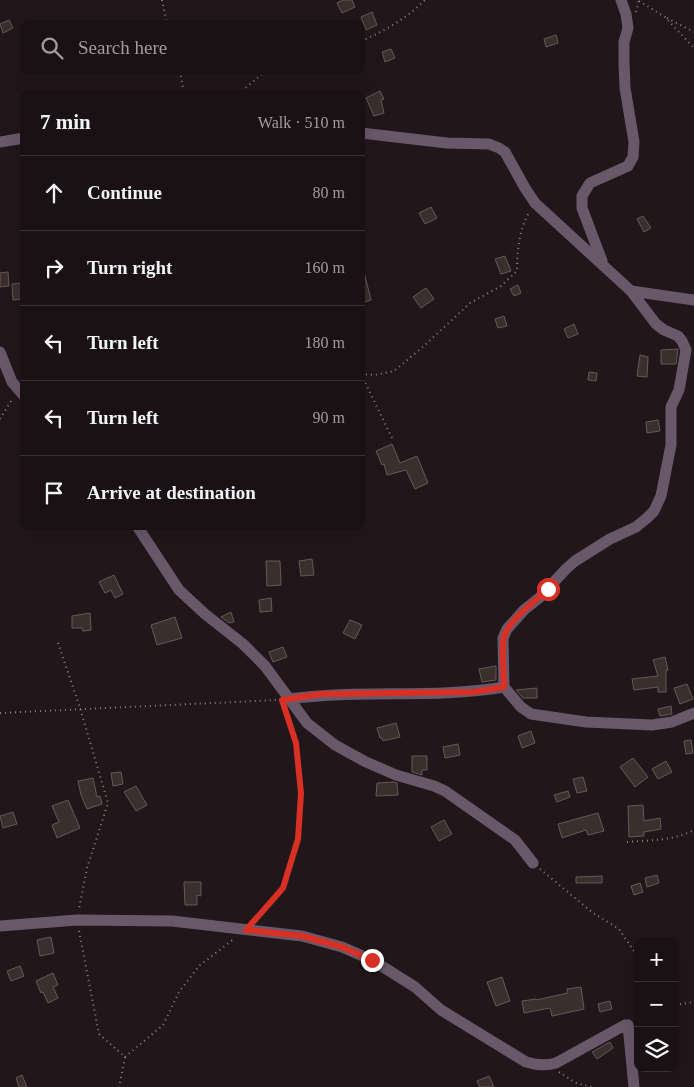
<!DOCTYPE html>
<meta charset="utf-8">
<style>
:root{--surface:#191114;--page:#261f22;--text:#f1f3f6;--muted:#9f9da0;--line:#373134}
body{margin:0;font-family:"Times New Roman",serif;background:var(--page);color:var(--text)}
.controls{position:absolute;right:15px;bottom:15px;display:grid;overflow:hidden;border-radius:10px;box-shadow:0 5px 20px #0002}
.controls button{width:45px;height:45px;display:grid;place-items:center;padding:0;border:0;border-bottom:1px solid var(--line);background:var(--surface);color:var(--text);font:25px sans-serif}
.stop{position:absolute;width:15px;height:15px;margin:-11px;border:4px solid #d93025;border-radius:50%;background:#fff}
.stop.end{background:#d93025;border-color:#fff;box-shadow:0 1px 5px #0008}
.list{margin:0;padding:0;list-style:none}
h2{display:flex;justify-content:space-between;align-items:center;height:65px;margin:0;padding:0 20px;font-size:21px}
h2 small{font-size:16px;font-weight:400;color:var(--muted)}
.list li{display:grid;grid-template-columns:32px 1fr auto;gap:15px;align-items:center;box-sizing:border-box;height:75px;padding:0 20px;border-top:1px solid var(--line)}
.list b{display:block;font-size:19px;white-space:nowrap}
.list em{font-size:16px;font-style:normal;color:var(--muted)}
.icon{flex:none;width:28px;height:28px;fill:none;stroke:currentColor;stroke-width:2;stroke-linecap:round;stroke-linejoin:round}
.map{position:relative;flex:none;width:694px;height:1087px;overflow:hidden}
.search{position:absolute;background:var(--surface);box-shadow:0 5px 20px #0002;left:20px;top:20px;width:345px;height:55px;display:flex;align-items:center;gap:12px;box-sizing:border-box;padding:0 18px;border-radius:10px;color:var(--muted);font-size:19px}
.panel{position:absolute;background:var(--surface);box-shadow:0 5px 20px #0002;left:20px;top:90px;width:345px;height:440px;border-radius:10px}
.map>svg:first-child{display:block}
.building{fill:#3b2f2e;stroke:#665857}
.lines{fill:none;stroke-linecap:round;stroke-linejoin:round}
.path{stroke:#8b8385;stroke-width:2;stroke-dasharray:1 4;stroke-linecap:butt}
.minor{stroke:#69586a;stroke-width:11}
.route{stroke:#d93025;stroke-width:6}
</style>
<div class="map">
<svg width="694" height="1087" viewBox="0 0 694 1087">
<rect width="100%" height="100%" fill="#21171b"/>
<path class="building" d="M343,0H352L355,7L342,13L337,3Z
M372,12L377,25L366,30L361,17Z
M9,20L13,28L3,33L0,24Z
M556,35L558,43L546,47L544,39Z
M391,49L395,58L385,62L382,52Z
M380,91L384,99L381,100L384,113L374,116L366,98Z
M431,207L437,218L425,224L419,213Z
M643,216L651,228L644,232L637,219Z
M505,256L511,271L501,274L495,259Z
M8,272L9,286L0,287V273Z
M361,272H364L371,300L361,303Z
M21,283L22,299L13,300L12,284Z
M518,285L521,293L514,296L510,289Z
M426,288L434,299L421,308L413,297Z
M504,316L507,326L498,328L495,319Z
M574,324L578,334L568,338L564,329Z
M678,349L676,364H661V350Z
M640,355L648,357L647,377L637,376Z
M589,372L597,373L596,381L588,380Z
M658,420L660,431L647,433L646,422Z
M392,444L400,463L417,456L428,483L415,489L406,470L387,475L384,464L382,465L376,451Z
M312,559L314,575L301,576L299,561Z
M266,561H280L281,585L267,586Z
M114,575L123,594L115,598L111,590L105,593L99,582Z
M271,598L272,611L260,612L259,600Z
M231,612L234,622L229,623L221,617Z
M90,613L91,630L83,631L82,628H72V616Z
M175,617L182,638L157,645L151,625Z
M350,620L362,625L355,639L343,633Z
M283,647L287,657L273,662L269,652Z
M665,657L668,670H666V692H658V687L634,690L632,679L658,676L653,660Z
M496,666V680L482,682L479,669Z
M687,684L693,699L680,704L674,688Z
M537,688V698H523L516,690Z
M671,706L672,714L660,716L658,709Z
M396,723L400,737L383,741L382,738H380L377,728Z
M531,731L535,743L522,748L518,736Z
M691,740L693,753L686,754L684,741Z
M458,744L460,755L445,758L443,747Z
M412,756H427V770H422V775L412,772Z
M633,758L648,777L635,787L620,767Z
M666,761L672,772L658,779L652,769Z
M121,772L123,784L113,786L111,773Z
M583,777L587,791L577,793L573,779Z
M93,778L97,797L100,796L102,804L87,809L81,795L78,781Z
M394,782L397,783L398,795L376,796L377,783Z
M136,786L147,805L136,811L124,792Z
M568,791L570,797L557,802L554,795Z
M68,800L80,828L57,838L52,825L59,822L52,806Z
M643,805L644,821L660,818L661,829L644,832V836L629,837L628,806Z
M13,812L17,824L3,828L0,816Z
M598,813L604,831L588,835L586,830L562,838L558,824Z
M444,820L452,834L439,841L431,827Z
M657,875L659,883L647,887L645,878Z
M602,876V883H576V877Z
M184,882H201V896L197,895V905H185Z
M640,883L643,892L634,895L631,886Z
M51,937L54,953L40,956L37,940Z
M20,966L24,976L11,981L7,971Z
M53,973L58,985L53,987L58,998L48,1003L43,992L41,993L36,981Z
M502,977L510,1001L496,1006L487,982Z
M581,987L584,1009L552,1016L550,1008L524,1013L522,1001L536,999V1000L568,993L567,989Z
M610,1001L612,1009L600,1012L598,1004Z
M610,1042L613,1048L597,1059L592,1052Z
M22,1075L27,1087H19L16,1078Z
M489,1076L494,1087H480L477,1081Z"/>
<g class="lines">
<path class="path" d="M162,0L167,24
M639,1L665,17L694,48
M636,12L639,0
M667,18L694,32
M361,41C385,31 407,18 425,0
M180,71L184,94
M238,94L261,75L274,71
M361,374L374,375L394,371L424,346L470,303L501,286L517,271C517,252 519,228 530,211
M361,374L392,438
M0,419L13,398
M58,643L80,708L108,803L87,868L79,909
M0,713L277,700
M627,842C650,840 673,841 694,830
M540,869L593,913L619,929L638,957
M254,921L283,888L297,839L301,793L296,743L286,714
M79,931L99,1034L125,1057L119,1087
M675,1005L694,1002
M125,1057L163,1025L179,992L199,966L235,938
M559,1072L576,1083L592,1087"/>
<path class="minor" d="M361,133L447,143L489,144L499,148L505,152L525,188L535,203L631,291L694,300
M0,142L24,138
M602,261L582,208V196L590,183L628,166L633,157L634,142L625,88L624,63V42L628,28L626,14L621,0
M0,352L12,382L24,396
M137,526L179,590L205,614L243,644L265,666L307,723L335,745L366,762L396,775L434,786L445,791L515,840L533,863
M504,687L503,638L507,629L524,610L539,598L566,569L575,561L610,539L636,527L647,518L654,511L661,496L671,445V407L679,390L686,350L682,341L678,336L664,330L656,324L631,291
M288,699C360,689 433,699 504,687L521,707L531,714L586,722L652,725L672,722L694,713
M0,926L77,920L172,921L302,936L342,947L372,960L415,987L441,1010L526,1062C536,1065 546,1066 556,1063L625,1025H628L634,1087"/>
</g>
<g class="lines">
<path class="route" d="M372,960L342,947L302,936L246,930L283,888L298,839L301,793L296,743L282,700L321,694L474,692L504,687C504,674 501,648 504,637C509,619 536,601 548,589"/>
</g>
</svg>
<div class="controls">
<button>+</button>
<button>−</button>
<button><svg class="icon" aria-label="layers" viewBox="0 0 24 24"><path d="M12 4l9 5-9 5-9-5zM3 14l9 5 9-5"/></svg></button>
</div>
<div class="stop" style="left:548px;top:589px"></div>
<div class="stop end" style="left:372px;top:960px"></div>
<div class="search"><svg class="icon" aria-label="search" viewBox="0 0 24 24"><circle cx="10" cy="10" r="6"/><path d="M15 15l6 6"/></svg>Search here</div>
<section class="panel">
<h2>7 min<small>Walk · 510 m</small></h2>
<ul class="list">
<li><svg class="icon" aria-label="ahead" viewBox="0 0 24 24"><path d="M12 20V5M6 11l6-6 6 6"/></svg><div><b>Continue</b></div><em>80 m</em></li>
<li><svg class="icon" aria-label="right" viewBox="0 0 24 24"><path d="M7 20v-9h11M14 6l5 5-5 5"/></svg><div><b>Turn right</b></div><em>160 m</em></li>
<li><svg class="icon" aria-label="left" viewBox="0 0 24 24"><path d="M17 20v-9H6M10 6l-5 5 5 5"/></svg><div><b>Turn left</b></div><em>180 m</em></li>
<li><svg class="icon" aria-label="left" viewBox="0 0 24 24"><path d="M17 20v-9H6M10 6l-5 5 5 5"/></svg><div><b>Turn left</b></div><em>90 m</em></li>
<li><svg class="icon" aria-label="arrive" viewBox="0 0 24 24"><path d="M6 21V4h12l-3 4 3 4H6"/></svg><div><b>Arrive at destination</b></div></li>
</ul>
</section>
</div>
